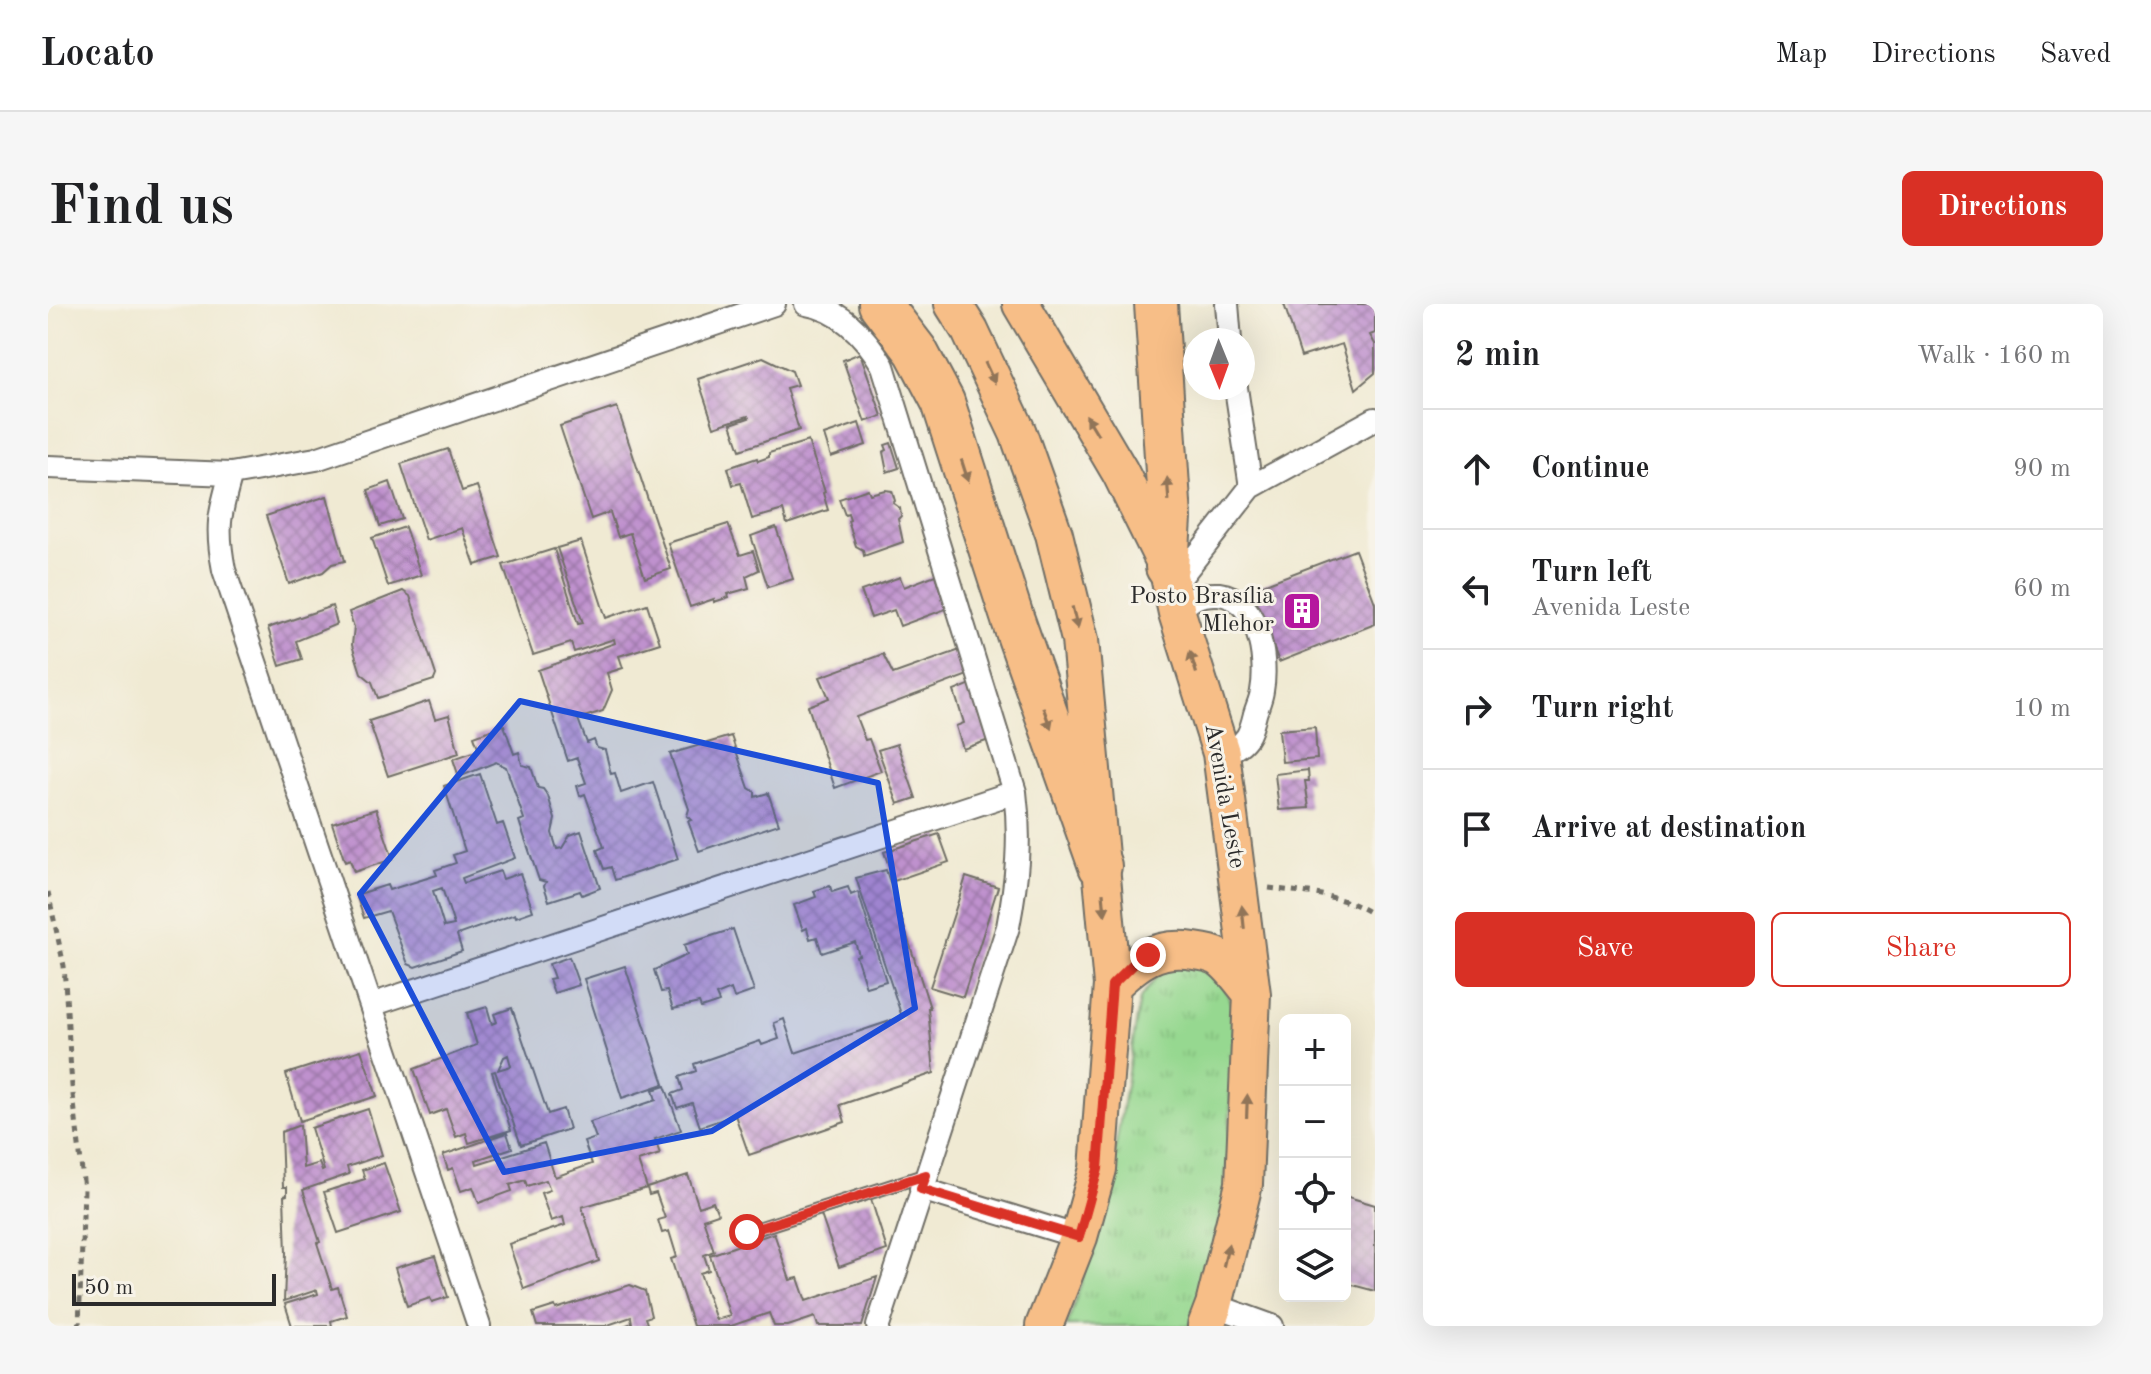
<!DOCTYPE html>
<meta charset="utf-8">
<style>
:root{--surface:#fff;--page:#f6f6f6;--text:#202124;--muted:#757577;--line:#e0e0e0;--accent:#d93025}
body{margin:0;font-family:"Old Standard TT",serif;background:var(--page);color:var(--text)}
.controls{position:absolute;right:24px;bottom:24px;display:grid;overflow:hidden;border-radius:12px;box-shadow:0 8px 32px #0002}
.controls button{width:72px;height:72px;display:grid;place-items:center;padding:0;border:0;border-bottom:2px solid var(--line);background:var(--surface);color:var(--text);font:40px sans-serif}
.compass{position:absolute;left:1135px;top:24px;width:72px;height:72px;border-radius:50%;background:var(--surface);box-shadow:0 8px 32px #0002;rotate:179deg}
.scale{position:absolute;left:24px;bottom:20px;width:204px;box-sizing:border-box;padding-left:8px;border:4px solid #2b2b2b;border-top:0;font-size:22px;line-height:28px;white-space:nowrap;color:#2b2b2b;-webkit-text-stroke:6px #f7f3e8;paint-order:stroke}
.stop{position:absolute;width:24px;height:24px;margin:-18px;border:6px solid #d93025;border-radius:50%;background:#fff}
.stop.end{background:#d93025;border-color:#fff;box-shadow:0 2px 8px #0008}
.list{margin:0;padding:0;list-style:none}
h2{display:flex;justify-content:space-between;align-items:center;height:104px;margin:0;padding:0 32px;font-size:34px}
h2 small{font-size:26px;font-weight:400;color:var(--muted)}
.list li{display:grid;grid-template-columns:52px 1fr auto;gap:24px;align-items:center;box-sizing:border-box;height:120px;padding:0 32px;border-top:2px solid var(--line)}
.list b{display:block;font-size:30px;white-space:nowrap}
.list p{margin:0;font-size:26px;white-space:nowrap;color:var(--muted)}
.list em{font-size:26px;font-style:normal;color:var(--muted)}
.actions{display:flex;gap:16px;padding:24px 32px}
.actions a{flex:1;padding:18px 0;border:2px solid var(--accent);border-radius:12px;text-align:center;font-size:28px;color:var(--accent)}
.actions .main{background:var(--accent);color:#fff}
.icon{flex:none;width:44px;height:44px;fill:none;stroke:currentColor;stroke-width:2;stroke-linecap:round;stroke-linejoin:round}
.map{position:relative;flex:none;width:1327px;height:1022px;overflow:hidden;border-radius:12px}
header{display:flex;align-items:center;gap:48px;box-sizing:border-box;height:112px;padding:0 40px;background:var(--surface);border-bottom:2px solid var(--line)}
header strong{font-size:38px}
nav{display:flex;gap:44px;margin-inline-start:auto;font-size:28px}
.intro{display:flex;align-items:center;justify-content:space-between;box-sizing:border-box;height:192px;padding:0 48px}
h1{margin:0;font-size:56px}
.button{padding:20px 36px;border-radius:12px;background:var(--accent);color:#fff;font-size:28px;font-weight:700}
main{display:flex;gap:48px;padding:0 48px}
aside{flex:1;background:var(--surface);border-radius:12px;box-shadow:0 8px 32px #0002}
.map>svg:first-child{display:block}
.grass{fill:url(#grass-tufts);stroke:#60825e;stroke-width:2}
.building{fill:url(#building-cross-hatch);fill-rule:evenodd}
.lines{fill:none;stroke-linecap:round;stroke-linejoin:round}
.lane-casing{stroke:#706e66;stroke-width:15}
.street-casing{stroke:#706e66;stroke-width:26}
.primary-casing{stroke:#706e66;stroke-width:40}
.highway-casing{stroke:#706e66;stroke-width:46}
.path{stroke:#706e66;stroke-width:5;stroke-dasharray:6 6;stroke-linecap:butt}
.lane{stroke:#fff;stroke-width:11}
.street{stroke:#fff;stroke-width:22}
.primary{stroke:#f7be87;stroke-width:36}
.highway{stroke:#f7be87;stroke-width:42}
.oneway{fill:#917459}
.route{stroke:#d93025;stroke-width:10}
.marked{fill:#1d4ed8;fill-opacity:0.2;stroke:#1d4ed8;stroke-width:6;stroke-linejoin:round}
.labels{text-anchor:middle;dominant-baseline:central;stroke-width:6;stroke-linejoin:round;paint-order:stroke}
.poi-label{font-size:24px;fill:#2b2b2b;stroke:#f7f3e8;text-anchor:end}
.street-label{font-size:24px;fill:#2b2b2b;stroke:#f7f3e8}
</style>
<header>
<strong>Locato</strong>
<nav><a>Map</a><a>Directions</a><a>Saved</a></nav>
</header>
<div class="intro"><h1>Find us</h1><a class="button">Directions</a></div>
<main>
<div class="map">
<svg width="1327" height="1022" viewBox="0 0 1327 1022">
<defs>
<pattern id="grass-tufts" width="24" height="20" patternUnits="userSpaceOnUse" patternTransform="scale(2)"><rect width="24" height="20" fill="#96d890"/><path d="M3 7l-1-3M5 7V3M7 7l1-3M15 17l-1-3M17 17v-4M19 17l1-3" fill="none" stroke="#81ba7c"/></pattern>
<pattern id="building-cross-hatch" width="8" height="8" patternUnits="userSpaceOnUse" patternTransform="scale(2)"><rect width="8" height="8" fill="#bf91ce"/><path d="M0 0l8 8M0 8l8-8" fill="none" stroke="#9b77a7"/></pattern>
</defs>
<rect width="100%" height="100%" fill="#f7f3e8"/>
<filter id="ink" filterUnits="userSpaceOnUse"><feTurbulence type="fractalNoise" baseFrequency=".0125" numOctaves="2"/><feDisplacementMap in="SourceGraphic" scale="16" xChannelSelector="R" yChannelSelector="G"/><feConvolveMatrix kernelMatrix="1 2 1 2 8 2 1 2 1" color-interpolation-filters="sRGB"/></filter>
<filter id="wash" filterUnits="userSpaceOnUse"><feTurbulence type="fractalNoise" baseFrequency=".006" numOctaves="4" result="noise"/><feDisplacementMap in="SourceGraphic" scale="32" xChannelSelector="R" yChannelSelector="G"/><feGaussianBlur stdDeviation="1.8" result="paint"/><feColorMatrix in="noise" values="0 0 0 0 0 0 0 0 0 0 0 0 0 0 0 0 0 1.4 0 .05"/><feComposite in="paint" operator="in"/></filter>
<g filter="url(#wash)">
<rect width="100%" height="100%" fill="#f0ead3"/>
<path class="grass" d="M1143,658L1176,682L1187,710L1180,853L1171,925L1142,1022H1019L1057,908L1092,695L1112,668Z"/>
<g id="blocks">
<path class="building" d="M1236,0H1327V29L1322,31L1327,40V69L1308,85L1294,40L1253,53Z
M812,49L834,112L817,118L795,56Z
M715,53L744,67L749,81L738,84L751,126L692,146L683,120L701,114L700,112L666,123L650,75Z
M569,103L623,265L597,274L582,229L570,233L562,208L543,215L512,122Z
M811,119L818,141L783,153L776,131Z
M760,137L777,188L775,189L780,206L739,220L735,206L704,215L693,179L685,181L680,164L709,154L710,157L721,153V149Z
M843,139L851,164L839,168L835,148L839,146L837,141Z
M400,145L414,187L429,182L453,253L427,261L414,224L378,236L353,160Z
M342,178L354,215L332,222L320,186Z
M820,185L822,190L837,186L844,187L847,197L845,199L852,204L853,212L850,215L855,238L816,252L815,246L808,242L800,217L802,216L800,210L797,211L791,195Z
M279,192L297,257L284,260L275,268L241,280L218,212Z
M680,220L692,251L705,247L711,266L698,272L701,284L680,290L681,293L666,298V295L642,303L620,239Z
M357,223L373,271L340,282L324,234Z
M728,223L745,275L720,283L703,232Z
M533,237L558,314L599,300L612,339L571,352L575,364L559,369L564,386L555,407L530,415L539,439L546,436L549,444L557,446L563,470L567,469L573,489L605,478L630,555L567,576L563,563L556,565L549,546L556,543L537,490L532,492L529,482L538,479L529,454L520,457L490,366L567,339L566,335L526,348L523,339L485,351L455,261L506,245L530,320L535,319L509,244Z
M1307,246L1327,299V320L1231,358L1204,285Z
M887,271L898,305L852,322L846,306L823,314L813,287L852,273L856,283Z
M355,287L362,292L388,371L386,376L330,394L324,378L313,369L304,341L306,323L301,308Z
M284,302L289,320L248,337L254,355L232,362L220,324Z
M912,346L920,371L808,413L817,436L821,435L833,467L787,484L760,402L781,394L772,373L835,350L845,370Z
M923,380L941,436L915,445L908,422L916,419L906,387Z
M381,397L387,415L401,411L411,449L340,472L321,417Z
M456,421L466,450L471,448L474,461L483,463L490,484L495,485L500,492L507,515L504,529L509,545L514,544L522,531L533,527L552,584L534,591L532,587L501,597L496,582L498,578L491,576L471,517L476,515L458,463L448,458L411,473L405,455L431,446L426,432Z
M1267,423L1269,455L1234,458L1231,426Z
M683,432L701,484L707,488V493L720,489L731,520L651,547L640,517L643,516L639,512L641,505L622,450Z
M849,440L868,494L850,500L830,446Z
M1260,466L1261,477H1257L1261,504L1231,506L1227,470Z
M432,470L449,521L455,519L467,554L414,574L416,579L452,567L455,575L472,569L485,607L468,613L467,610L409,631L414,647L367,663L360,660L340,607L316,614L308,591L339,581L341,586L389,571L387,566L408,559L405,551L417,547L396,482ZM394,584L406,621L396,623L385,587Z
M328,505L345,555L306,568L302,556L297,558L284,519Z
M891,530L901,558L846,577L836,548Z
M838,566L882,704H880L886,769L792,801L797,818L701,851L687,811L652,823L644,799L629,804L624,790L635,786L631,773L648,767L646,760L712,737L714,741L731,735L726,719L736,715L747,749L854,713L808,574Z
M918,573L950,583L915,693L882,683Z
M782,582L784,588L800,583L803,591L810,588L838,677L818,683L808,652L811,651L807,638L774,649L769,633L762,635L759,624L755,626L746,601L768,593L766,587Z
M685,625L706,687L686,694L683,685L668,691L671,698L653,704L651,699L625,705L619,687L613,688L606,666L639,651L636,641Z
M521,653L531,681L506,689L501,675L506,674L501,660Z
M577,662L616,780L574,794L536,675Z
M439,703L444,720L449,718L446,710L464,704L500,810L515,805L521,825L473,841L447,767L444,768L463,826L421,839L418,829L408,833L398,805L382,811L366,765L429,741L419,709ZM460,751L463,762L450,766L456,753Z
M313,746L329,792L252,817L238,770Z
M617,782L633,826L607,835L612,850L590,857L599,884L640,871L651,903L665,898L670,910L655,915L666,947L656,951L661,966L652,969L668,1016L682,1012L662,951L726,929L742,976L750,974L758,997L829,973L814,1022H770L767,1013L740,1022H726L721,1009L683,1022H645L623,955L629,953L621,927L614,929L610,916L617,914L608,889L601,891L599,884L534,903L551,957L476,985L461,940L517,921L515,913L503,917L493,889L502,886L498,876L479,882L477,876L462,881L464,887L431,899L425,883L413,887L405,864L400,866L395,851L459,829L464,844L428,856L429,860L496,839L507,873L544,860L536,838L548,834L542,818L608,796L605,786Z
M320,805L334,851L299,863L301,870L255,886L272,938L269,939L284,985L290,983L299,1012L283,1017L284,1022H244L237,1000L270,990L269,986L236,997L238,949L236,892L239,891V883H235L233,828L252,821L255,864L271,859L274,867L276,866L263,824Z
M336,859L353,908L290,929L276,888L317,875L314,866Z
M1297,892L1327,901V987L1297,979Z
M823,895L839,946L791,963L773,911Z
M387,952L400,993L384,998L382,994L359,1002L347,964Z
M582,981L597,987L603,1012L597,1014L600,1022H576L584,1019L583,1013L557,1022H489L485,1009L507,1002L508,1005Z"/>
</g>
</g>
<g filter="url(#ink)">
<use href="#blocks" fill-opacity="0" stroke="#706e66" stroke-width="2"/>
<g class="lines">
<defs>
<path id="lane" d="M699,928L877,871"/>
<path id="street" d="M758,0C794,6 818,33 835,62L967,488C973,534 969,576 960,623L830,1022
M1179,0L1182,36
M1188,84L1203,183
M0,163L183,170L268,155L726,0
M183,170C171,211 168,224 176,266L431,1022
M1124,284L1203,183L1327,115
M1129,309C1142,295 1151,289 1171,290C1210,294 1220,355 1214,387C1213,395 1209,403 1207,410C1205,418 1203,427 1199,433C1192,443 1184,446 1173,449
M323,701L967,488
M873,885L1031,933
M1166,1001L1224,1022"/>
<path id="primary" d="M905,0L922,27L970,129L1006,230L1032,336L1064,681L1050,865L1031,933L996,1022
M973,0L1072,168L1119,263L1129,309L1173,449L1204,690L1196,880L1166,1001L1158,1022
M1064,681C1089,657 1109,641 1146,647C1154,648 1163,649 1170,653C1183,661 1194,678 1204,690"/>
<path id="highway" d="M832,0L868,47L895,98L965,316L1052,562
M1108,0L1122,214L1119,263"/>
</defs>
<use href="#lane" class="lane-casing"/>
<use href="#street" class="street-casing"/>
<use href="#primary" class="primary-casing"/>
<use href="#highway" class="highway-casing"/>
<path class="path" d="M1221,584C1258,589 1296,590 1327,612
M0,588L16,662L24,782L36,885L31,1022"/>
<use href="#lane" class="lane"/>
<use href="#street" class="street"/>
<use href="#primary" class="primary"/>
<use href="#highway" class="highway"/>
</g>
<defs><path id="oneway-solid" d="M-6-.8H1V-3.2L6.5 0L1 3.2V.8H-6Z" transform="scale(2)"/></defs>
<g class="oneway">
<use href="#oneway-solid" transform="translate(942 69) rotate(65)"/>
<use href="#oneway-solid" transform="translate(1044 121) rotate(-121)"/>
<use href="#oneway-solid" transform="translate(917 167) rotate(72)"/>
<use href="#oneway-solid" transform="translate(1120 185) rotate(-94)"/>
<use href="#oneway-solid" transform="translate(1027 314) rotate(76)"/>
<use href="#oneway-solid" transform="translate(1145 358) rotate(-107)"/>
<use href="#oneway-solid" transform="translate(999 414) rotate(70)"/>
<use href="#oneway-solid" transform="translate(1056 600) rotate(85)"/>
<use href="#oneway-solid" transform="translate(1195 613) rotate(-96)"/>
<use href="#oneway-solid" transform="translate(1199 802) rotate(-88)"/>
<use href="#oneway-solid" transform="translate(1178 951) rotate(-77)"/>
</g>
</g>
<g class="lines" filter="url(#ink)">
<path class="route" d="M699,928L878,871L873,885L1031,933L1050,865L1064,681L1086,659L1100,651"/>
</g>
<path class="marked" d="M472,397L830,479L867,704L664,827L456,868L312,590Z"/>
<defs>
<symbol id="building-square" viewBox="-11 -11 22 22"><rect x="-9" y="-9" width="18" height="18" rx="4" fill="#b5179e" stroke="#f7f3e8"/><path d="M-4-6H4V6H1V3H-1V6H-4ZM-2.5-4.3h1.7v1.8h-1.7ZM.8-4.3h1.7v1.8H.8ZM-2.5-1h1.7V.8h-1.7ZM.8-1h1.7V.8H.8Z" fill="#fff"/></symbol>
</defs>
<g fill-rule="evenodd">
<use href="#building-square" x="1232" y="285" width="44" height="44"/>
</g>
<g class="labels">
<g class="poi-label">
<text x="1226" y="293">Posto Brasília<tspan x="1226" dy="28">Mlehor</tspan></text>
</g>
<g class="street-label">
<text transform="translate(1176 492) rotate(80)">Avenida Leste</text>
</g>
</g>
</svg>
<div class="controls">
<button>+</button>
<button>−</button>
<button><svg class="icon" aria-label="locate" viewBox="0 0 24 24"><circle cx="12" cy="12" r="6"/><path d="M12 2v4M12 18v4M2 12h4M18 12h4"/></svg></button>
<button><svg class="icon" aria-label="layers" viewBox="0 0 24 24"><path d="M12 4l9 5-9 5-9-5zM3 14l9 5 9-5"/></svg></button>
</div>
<svg class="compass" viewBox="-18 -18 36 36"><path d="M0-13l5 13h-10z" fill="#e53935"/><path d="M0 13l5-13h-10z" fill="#757577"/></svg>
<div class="scale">50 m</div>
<div class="stop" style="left:699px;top:928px"></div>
<div class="stop end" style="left:1100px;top:651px"></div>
</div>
<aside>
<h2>2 min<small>Walk · 160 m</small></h2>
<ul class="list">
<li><svg class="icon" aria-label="ahead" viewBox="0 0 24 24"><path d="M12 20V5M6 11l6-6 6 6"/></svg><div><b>Continue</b></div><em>90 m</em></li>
<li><svg class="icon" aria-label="left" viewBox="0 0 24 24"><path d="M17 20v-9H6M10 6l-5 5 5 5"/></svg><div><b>Turn left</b><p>Avenida Leste</p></div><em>60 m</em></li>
<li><svg class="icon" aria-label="right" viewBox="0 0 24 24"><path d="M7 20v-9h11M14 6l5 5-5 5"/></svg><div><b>Turn right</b></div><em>10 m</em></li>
<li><svg class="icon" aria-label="arrive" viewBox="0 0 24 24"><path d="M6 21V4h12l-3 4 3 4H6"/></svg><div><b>Arrive at destination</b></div></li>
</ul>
<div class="actions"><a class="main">Save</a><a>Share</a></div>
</aside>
</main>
